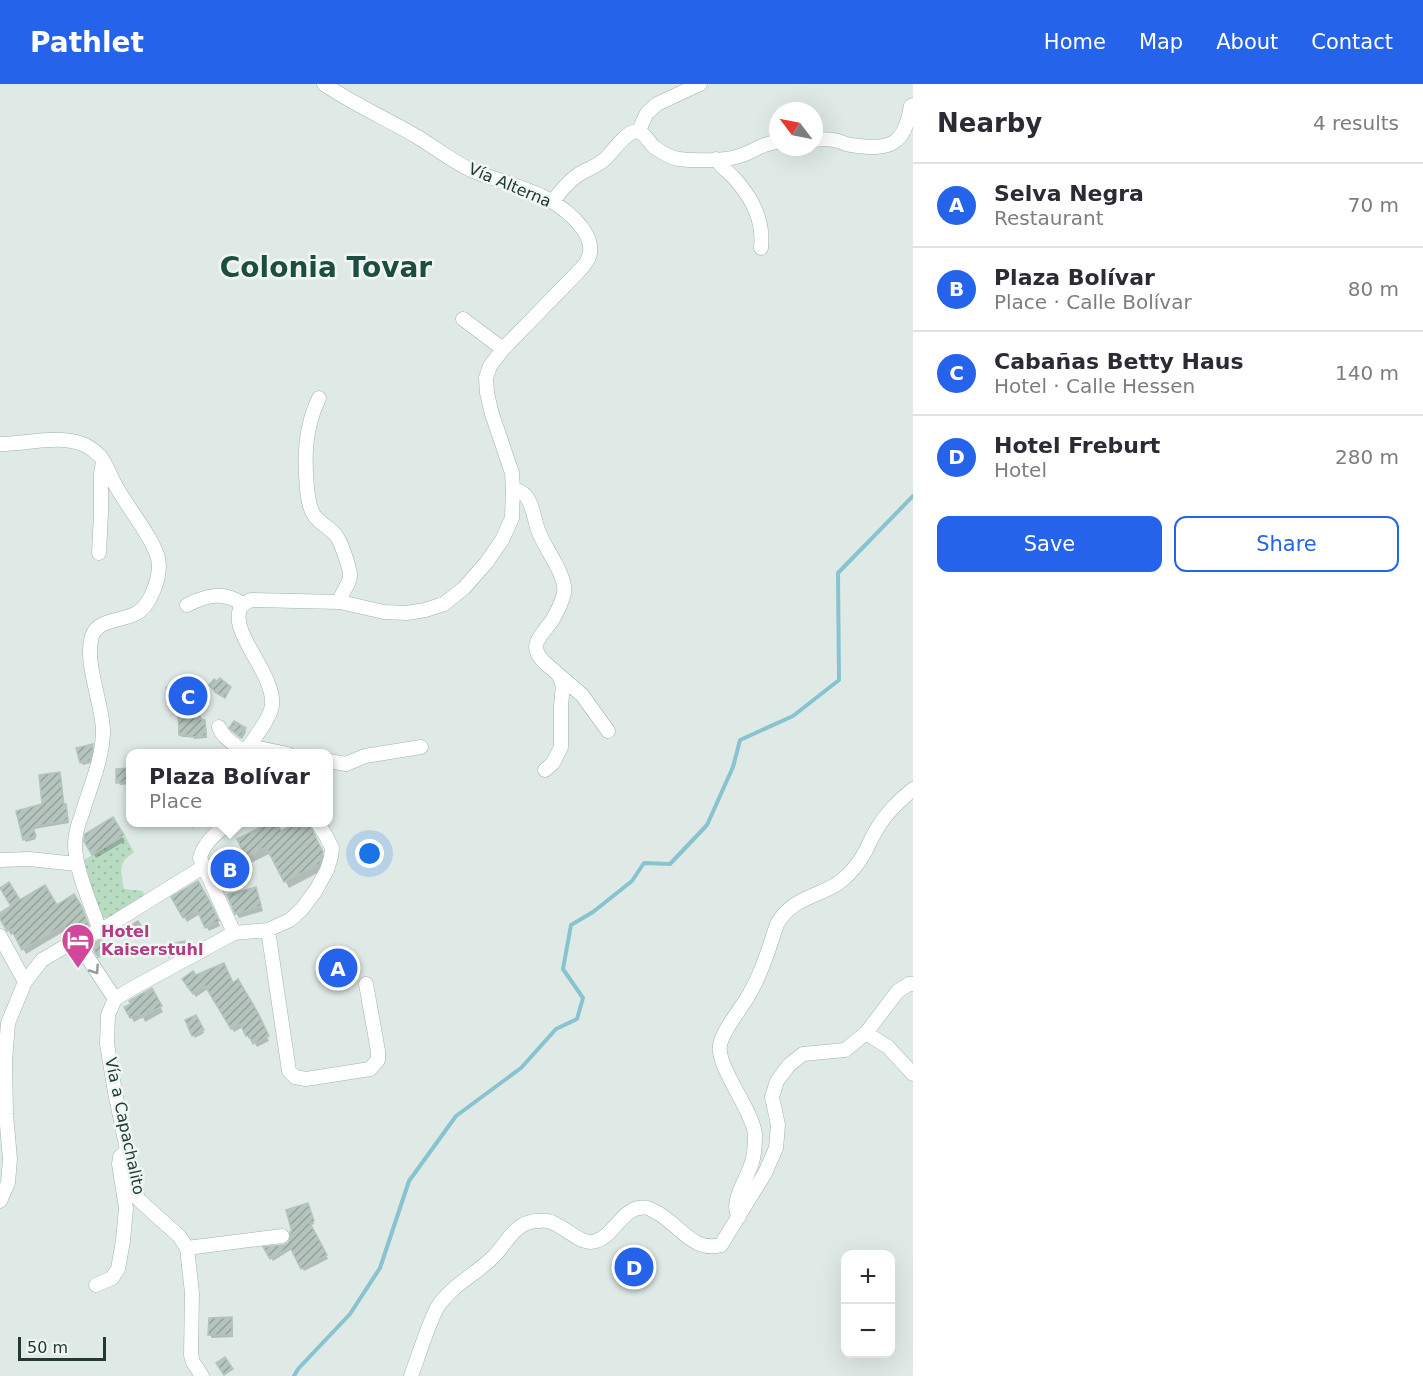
<!DOCTYPE html>
<meta charset="utf-8">
<style>
:root{--surface:#fff;--page:#f7f7f7;--text:#2b2b33;--muted:#7c7c81;--line:#e1e1e2;--accent:#2563eb}
body{margin:0;font-family:"DejaVu Sans",sans-serif;background:var(--page);color:var(--text)}
.controls{position:absolute;right:18px;bottom:18px;display:grid;overflow:hidden;border-radius:12px;box-shadow:0 6px 24px #0002}
.controls button{width:54px;height:54px;display:grid;place-items:center;padding:0;border:0;border-bottom:2px solid var(--line);background:var(--surface);color:var(--text);font:30px sans-serif}
.compass{position:absolute;left:769px;top:18px;width:54px;height:54px;border-radius:50%;background:var(--surface);box-shadow:0 6px 24px #0002;rotate:302deg}
.scale{position:absolute;left:18px;bottom:15px;width:88px;box-sizing:border-box;padding-left:6px;border:3px solid #213a33;border-top:0;font-size:16px;line-height:21px;white-space:nowrap;color:#213a33;-webkit-text-stroke:4px #f0f7f3;paint-order:stroke}
.you{position:absolute;left:370px;top:770px;width:21px;height:21px;margin:-15px;border:4px solid #fff;border-radius:50%;background:#1a73e8;box-shadow:0 0 0 9px #1a73e833}
.badge{display:grid;place-items:center;width:39px;height:39px;border-radius:50%;background:var(--accent);color:#fff;font-size:20px;font-weight:700}
.pin{position:absolute;translate:-50% -50%;border:3px solid #fff;box-shadow:0 2px 6px #0006}
.popup{position:absolute;left:126px;top:665px;width:207px;height:78px;box-sizing:border-box;display:grid;place-content:center;border-radius:12px;background:var(--surface);filter:drop-shadow(0 2px 4px #0005);font-size:20px;white-space:nowrap;color:var(--muted)}
.popup b{font-size:22px;color:var(--text)}
.popup::after{content:'';position:absolute;left:50%;top:100%;margin-left:-12px;border:12px solid transparent;border-top-color:var(--surface)}
.list{margin:0;padding:0;list-style:none}
h2{display:flex;justify-content:space-between;align-items:center;height:78px;margin:0;padding:0 24px;font-size:26px}
h2 small{font-size:20px;font-weight:400;color:var(--muted)}
.list li{display:grid;grid-template-columns:39px 1fr auto;gap:18px;align-items:center;box-sizing:border-box;height:84px;padding:0 24px;border-top:2px solid var(--line)}
.list b{display:block;font-size:22px;white-space:nowrap}
.list p{margin:0;font-size:20px;white-space:nowrap;color:var(--muted)}
.list em{font-size:20px;font-style:normal;color:var(--muted)}
.actions{display:flex;gap:12px;padding:18px 24px}
.actions a{flex:1;padding:14px 0;border:2px solid var(--accent);border-radius:12px;text-align:center;font-size:21px;color:var(--accent)}
.actions .main{background:var(--accent);color:#fff}
.map{position:relative;flex:none;width:913px;height:1292px;overflow:hidden}
header{display:flex;align-items:center;gap:36px;box-sizing:border-box;height:84px;padding:0 30px;background:var(--accent);color:#fff}
header strong{font-size:28px}
nav{display:flex;gap:33px;margin-inline-start:auto;font-size:21px}
main{display:flex}
aside{flex:1;background:var(--surface)}
.map>svg:first-child{display:block}
.grass{fill:url(#grass-dots)}
.shadow{fill:#0003}
.lines{fill:none;stroke-linecap:round;stroke-linejoin:round}
.stream{stroke:#88c3cf;stroke-width:4}
.building{fill:url(#building-hatch);stroke:#b2c4bc;stroke-width:1.5}
.minor-casing{stroke:#a2b2ad;stroke-width:15}
.minor{stroke:#fff;stroke-width:14}
.oneway{stroke:#909c99}
.labels{text-anchor:middle;dominant-baseline:central;stroke-width:5;stroke-linejoin:round;paint-order:stroke}
.street-label{font-size:16px;fill:#213a33;stroke:#f0f7f3}
.hotel-label{font-size:16px;font-weight:bold;fill:#b23c85;stroke:#f0f7f3;text-anchor:start}
.town-label{font-size:28px;font-weight:bold;fill:#1d4c41;stroke:#f0f7f3}
</style>
<header>
<strong>Pathlet</strong>
<nav><a>Home</a><a>Map</a><a>About</a><a>Contact</a></nav>
</header>
<main>
<div class="map">
<svg width="913" height="1292" viewBox="0 0 913 1292">
<defs>
<pattern id="grass-dots" width="8" height="8" patternUnits="userSpaceOnUse" patternTransform="scale(1.5)"><rect width="8" height="8" fill="#b8dbc2"/><path d="M2 2h.1M6 6h.1" fill="none" stroke="#9ebda7" stroke-width="1.8" stroke-linecap="round"/></pattern>
<pattern id="building-hatch" width="6" height="6" patternUnits="userSpaceOnUse" patternTransform="scale(1.5)"><rect width="6" height="6" fill="#b5c5be"/><path d="M-1 1l2-2M0 6l6-6M5 7l2-2" fill="none" stroke="#93a19b"/></pattern>
</defs>
<rect width="100%" height="100%" fill="#dfeae6"/>
<path class="grass" d="M125,752L134,768C117,780 121,787 124,805L143,807L144,812L110,834H103L100,832L84,776Z"/>
<path class="shadow" d="M201,637H204L206,640L207,654L194,655L193,653H182L180,651Z
M245,645L246,648L242,655L233,647Z
M92,662L94,664L91,679L83,681L81,678Z
M131,685V700L120,701L118,698L117,686Z
M59,690L61,692L64,722L67,725L69,739L34,745L36,755L26,758L24,755L44,721Z
M112,735L125,757L96,774L86,757Z
M189,738H201L192,744Z
M306,738L326,776L323,786L289,804L271,769L251,779L239,756L263,743L281,749Z
M255,805L258,810L263,827L239,834L236,829Z
M173,814L211,822L220,842L209,847L200,830L187,838Z
M19,818L56,823L83,828L90,847L73,854L68,845L26,870L15,849L11,851L0,832V831Z
M138,836L142,842L132,848L129,842Z
M101,858L108,870L100,874L92,861Z
M184,859L187,868L172,875L169,862Z
M195,893L233,900L259,935L269,957L257,963L252,954L249,955L243,943L234,948L209,904L196,913L186,899Z
M151,906L163,928L145,938L143,933L134,938L126,924Z
M196,933L204,949L195,954L187,937Z
M309,1124L314,1140L310,1142L328,1175L304,1187L292,1165L273,1177L266,1165L284,1162L289,1160Z
M231,1235L233,1238V1253L212,1254L210,1251Z"/>
<g class="lines">
<path class="stream" d="M294,1292L298,1285L350,1230L380,1184L409,1097L456,1032L521,984L556,945L577,935L583,914L563,885L571,841L593,828L632,797L644,779L670,780L707,741L733,683L740,656L793,632L839,596L838,489L913,412"/>
</g>
<path class="building" d="M220,594L231,603L225,614L216,609L209,601L214,595L217,597Z
M180,595L190,616L193,615L201,635L205,636L206,652L190,653V651H179L178,627L172,619L171,613L166,604Z
M234,637L246,644L240,653L229,644Z
M93,660L90,677L80,679L76,664Z
M131,684V698L116,699V685Z
M60,688L64,721L66,720L68,736L33,743L36,752L23,756L16,727L42,720L39,691Z
M113,733L124,751L92,771L84,757L85,750Z
M259,738H277L281,747L298,738H308L323,768L320,780L284,798L266,763L246,773L237,755L261,743Z
M198,797L209,816L219,837L205,844L197,826L183,834L171,813Z
M9,798L20,816L45,801L57,821L74,810L81,821L89,842L69,850L64,841L22,866L11,845L7,847L0,835V829L11,822L0,804Z
M256,803L261,822L235,830L227,811Z
M102,856L108,866L98,873L90,860Z
M185,857L186,865L169,873L167,861Z
M224,879L233,899L238,895L258,929L269,952L253,960L249,951L246,952L240,940L231,945L205,902L193,910L182,895L193,887L196,891Z
M152,904L162,922L141,934L139,929L130,934L124,923L131,920L129,917Z
M196,931L204,946L192,952L185,936Z
M308,1119L314,1137L310,1139L327,1171L301,1185L290,1163L270,1175L263,1163L284,1161L288,1159L290,1155V1148H292L286,1126Z
M232,1233V1251H208L209,1234Z
M225,1273L233,1285L224,1291L216,1279Z"/>
<g class="lines">
<defs>
<path id="minor" d="M638,48L647,29L657,20L700,0
M814,56C822,55 830,55 838,57C842,58 847,61 851,61C891,67 904,61 911,22L913,21
M716,75C722,84 729,88 736,96C753,116 764,137 761,164
M553,117C560,108 566,100 575,93C585,85 596,84 606,74C613,67 624,51 633,48C643,45 648,57 654,63C661,68 670,74 679,75C694,77 725,77 739,72C754,68 761,59 778,58
M463,235L503,265
M319,314C305,343 304,372 307,404C308,414 309,423 314,431C319,440 332,444 337,453C341,458 351,487 350,492C350,501 341,507 340,518
M0,360C27,360 59,350 85,361C91,364 96,368 100,372C107,381 111,394 117,404C128,424 153,454 158,474C161,487 156,503 150,514C147,520 141,527 135,530C121,537 98,535 92,552C84,578 102,618 103,646C103,675 90,703 82,730C78,740 75,750 75,761C75,786 92,822 100,847
M513,405C518,406 522,407 525,411C533,420 534,435 538,446C544,464 567,491 564,509C562,518 557,528 553,535C543,551 526,560 544,578L582,611L608,647
M99,469L101,429V390L103,378
M187,521C207,511 223,507 243,520
M219,643C223,655 237,661 246,670
M249,662L288,670
M248,670L249,662C256,652 271,633 272,621C275,590 230,550 240,525C242,520 247,518 251,516L340,518L384,528L407,529L425,526L444,520L464,504L486,479L502,456L512,434L513,405L512,389L492,330L487,309L486,294L490,282L503,265L577,189C581,185 586,180 588,175C593,165 589,154 583,145C555,107 511,103 471,86C452,77 434,63 416,52C385,34 353,20 324,0
M329,677L346,680L365,672L421,663
M545,686L553,679L561,663V621L563,602L560,594
M229,738C218,749 204,757 200,774L234,849
M0,776L29,775L77,780
M268,846L289,987L295,993L306,995L370,985L378,976V967L366,900
M0,852L25,898
M76,856L115,915
M115,915L108,931L107,960L115,1008L136,1109L139,1116L179,1152L187,1164L192,1209L191,1271L193,1278L202,1292
M115,915L131,905L234,849L268,846L290,836L302,825L316,806L327,786L331,773L332,764L326,752L317,738
M866,949L888,963L913,990
M0,1117L8,1099L10,1075L6,1030L5,978L8,939L25,898L42,876L76,856L100,847L203,783
M739,1133C729,1118 748,1094 752,1078C755,1069 755,1059 755,1050C752,1025 716,982 720,961C723,945 742,924 750,909C762,888 769,864 777,840C787,822 802,816 821,808C828,805 835,802 841,797C851,789 859,779 865,768C869,760 873,751 878,743C887,728 899,717 913,705
M187,1164L282,1152
M96,1201L112,1194L118,1185L123,1157L126,1124L119,1080L120,1073L127,1066
M411,1292C419,1271 427,1243 437,1224C451,1201 476,1191 494,1172C504,1162 509,1150 521,1142C526,1139 533,1137 538,1137C541,1137 544,1136 547,1137C563,1139 580,1163 596,1157C616,1151 623,1119 648,1124C649,1124 655,1128 656,1128C679,1140 693,1169 721,1161L765,1089L776,1064L778,1041L772,1013L777,997L789,981L803,970L845,966L866,949L898,907L909,900H913"/>
</defs>
<use href="#minor" class="minor-casing"/>
<use href="#minor" class="minor"/>
</g>
<defs><path id="oneway-chevron" d="M-2-3.5L2.5 0L-2 3.5" fill="none" stroke-width="1.6" stroke-linecap="round" stroke-linejoin="round" transform="scale(1.5)"/></defs>
<use class="oneway" href="#oneway-chevron" transform="translate(95 886) rotate(56)"/>
<defs>
<symbol id="hotel-pin" viewBox="-11 -11 22 30"><path d="M0 17L-7.5 6A9.5 9.5 0 1 1 7.5 6Z" fill="#d1479c" stroke="#f0f7f3"/><path d="M-6-4.5h1.5V1H6V5H4.5V3h-9V5H-6ZM-4 0a1.8 1.8 0 1 1 3.6 0ZM.5 0V-2.5h3Q6-2.5 6 0Z" fill="#fff"/></symbol>
</defs>
<g fill-rule="evenodd">
<use href="#hotel-pin" x="59" y="837" width="38" height="52"/>
</g>
<g class="labels">
<g class="street-label">
<text transform="translate(510 101) rotate(23)">Vía Alterna</text>
<text transform="translate(125 1042) rotate(78)">Vía a Capachalito</text>
</g>
<g class="hotel-label">
<text x="101" y="847">Hotel<tspan x="101" dy="18">Kaiserstuhl</tspan></text>
</g>
<g class="town-label">
<text x="326" y="183">Colonia Tovar</text>
</g>
</g>
</svg>
<div class="controls">
<button>+</button>
<button>−</button>
</div>
<svg class="compass" viewBox="-18 -18 36 36"><path d="M0-13l5 13h-10z" fill="#e53935"/><path d="M0 13l5-13h-10z" fill="#7c7c81"/></svg>
<div class="scale">50 m</div>
<div class="you"></div>
<div class="pin badge" style="left:338px;top:884px">A</div>
<div class="pin badge" style="left:230px;top:785px">B</div>
<div class="popup"><b>Plaza Bolívar</b>Place</div>
<div class="pin badge" style="left:188px;top:612px">C</div>
<div class="pin badge" style="left:634px;top:1183px">D</div>
</div>
<aside>
<h2>Nearby<small>4 results</small></h2>
<ul class="list">
<li><span class="badge">A</span><div><b>Selva Negra</b><p>Restaurant</p></div><em>70 m</em></li>
<li><span class="badge">B</span><div><b>Plaza Bolívar</b><p>Place · Calle Bolívar</p></div><em>80 m</em></li>
<li><span class="badge">C</span><div><b>Cabañas Betty Haus</b><p>Hotel · Calle Hessen</p></div><em>140 m</em></li>
<li><span class="badge">D</span><div><b>Hotel Freburt</b><p>Hotel</p></div><em>280 m</em></li>
</ul>
<div class="actions"><a class="main">Save</a><a>Share</a></div>
</aside>
</main>
